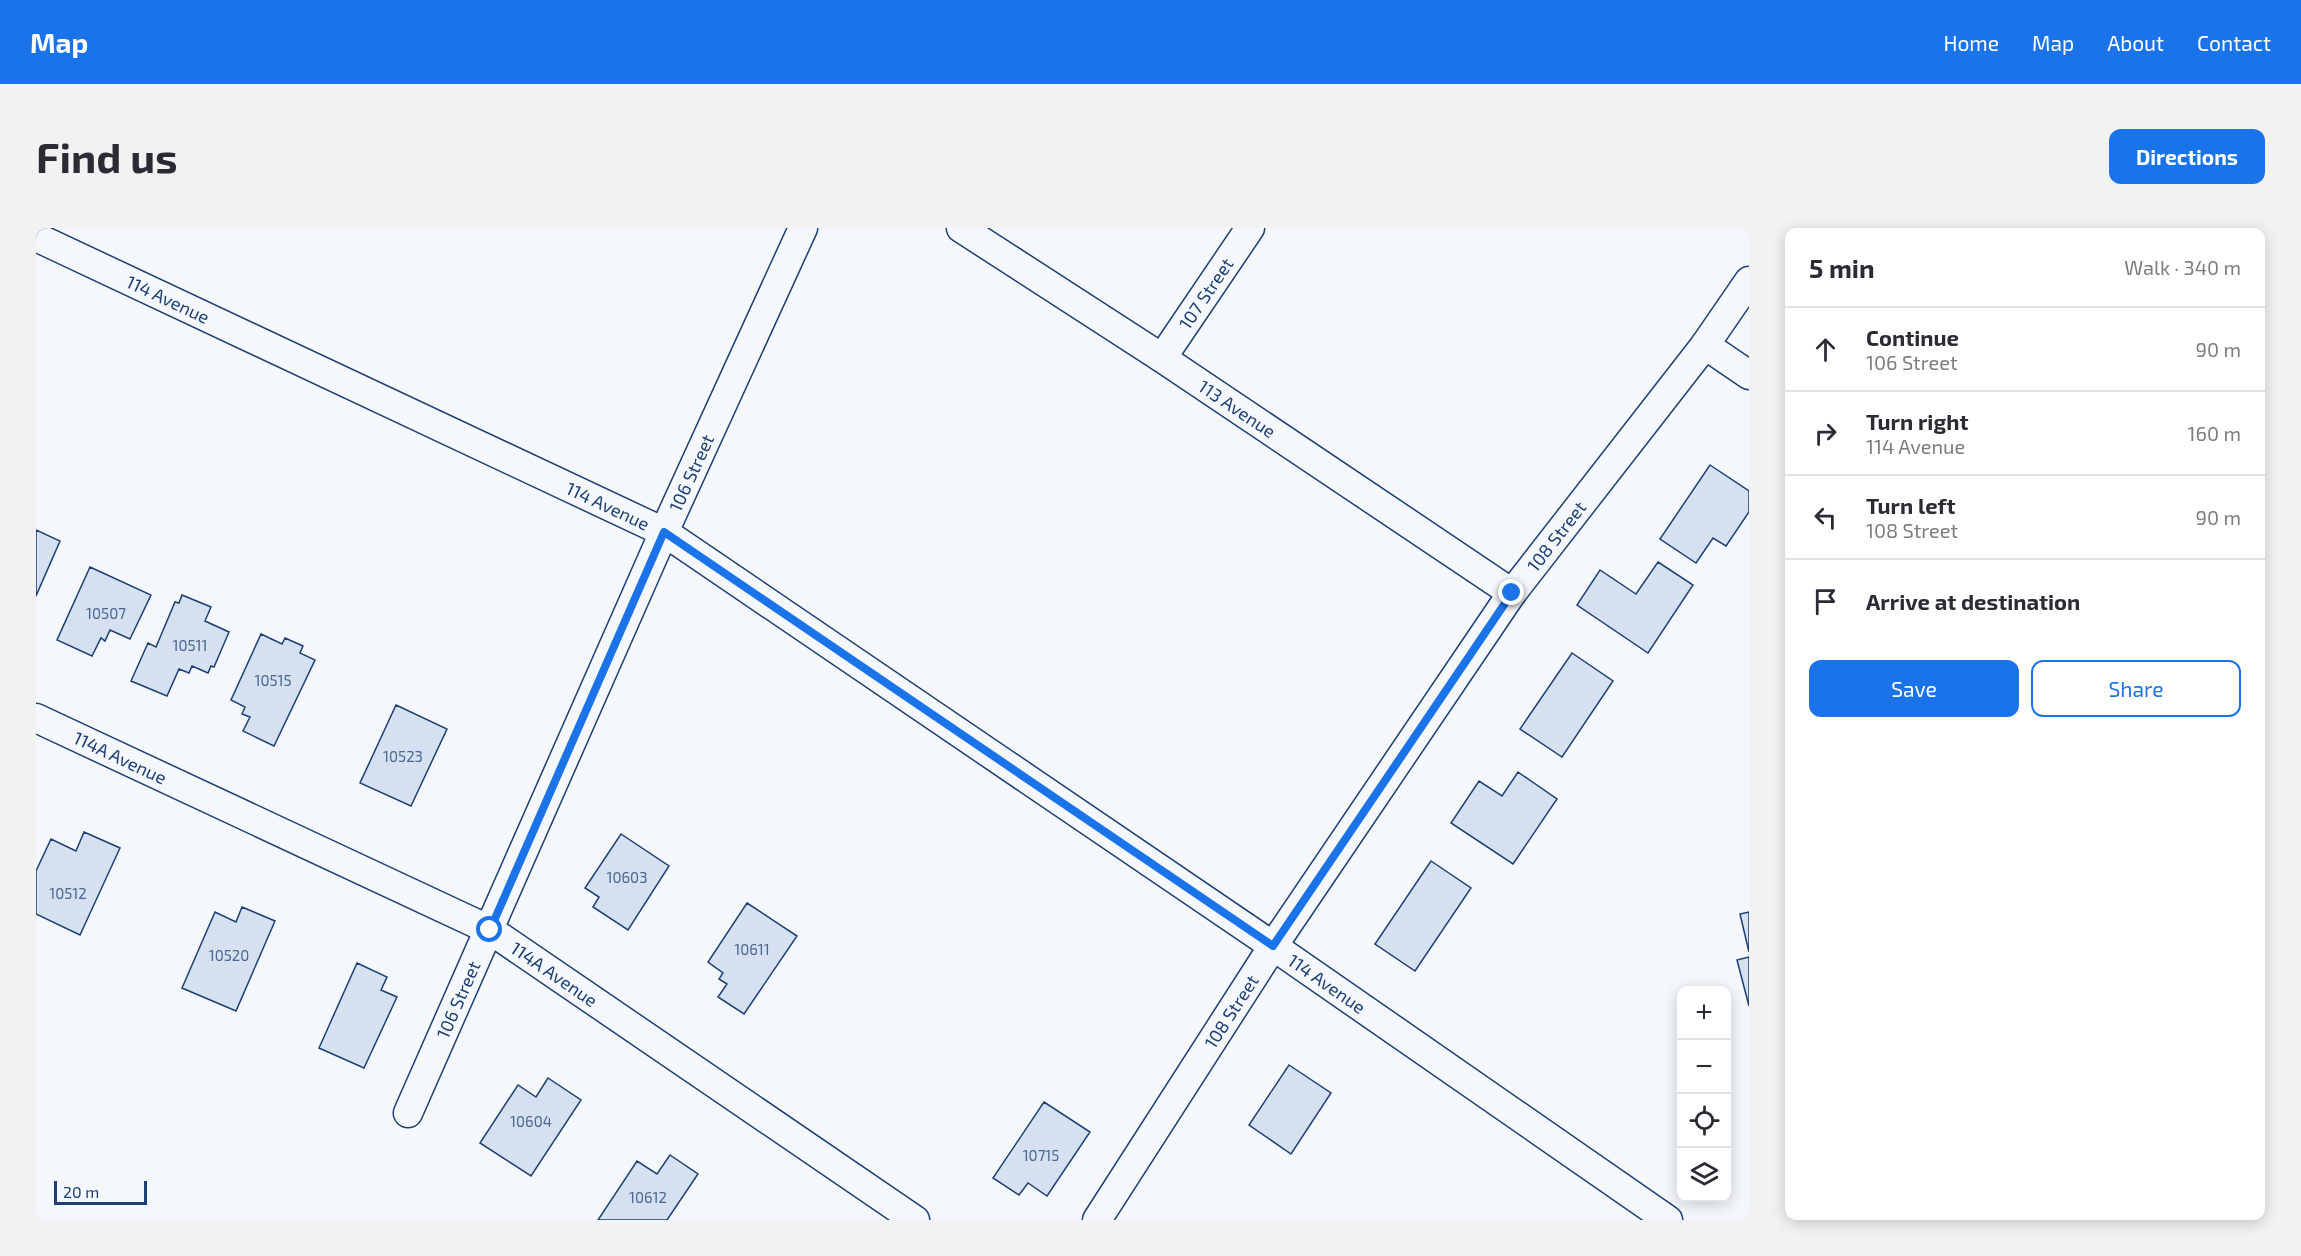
<!DOCTYPE html>
<meta charset="utf-8">
<style>
:root{--surface:#fff;--page:#f2f2f3;--text:#2b2b33;--muted:#7c7c81;--line:#e1e1e2;--accent:#1a73e8}
body{margin:0;font-family:"Exo 2",sans-serif;background:var(--page);color:var(--text)}
.controls{position:absolute;right:18px;bottom:18px;display:grid;overflow:hidden;border-radius:12px;box-shadow:0 3px 15px #0003}
.controls button{width:54px;height:54px;display:grid;place-items:center;padding:0;border:0;border-bottom:2px solid var(--line);background:var(--surface);color:var(--text);font:30px sans-serif}
.scale{position:absolute;left:18px;bottom:15px;width:93px;box-sizing:border-box;padding-left:6px;border:3px solid #1d3f73;border-top:0;font-size:16px;line-height:21px;white-space:nowrap;color:#1d3f73;-webkit-text-stroke:4px #f4f7fb;paint-order:stroke}
.stop{position:absolute;width:18px;height:18px;margin:-14px;border:4px solid #1a73e8;border-radius:50%;background:#fff}
.stop.end{background:#1a73e8;border-color:#fff;box-shadow:0 2px 6px #0008}
.list{margin:0;padding:0;list-style:none}
h2{display:flex;justify-content:space-between;align-items:center;height:78px;margin:0;padding:0 24px;font-size:26px}
h2 small{font-size:20px;font-weight:400;color:var(--muted)}
.list li{display:grid;grid-template-columns:39px 1fr auto;gap:18px;align-items:center;box-sizing:border-box;height:84px;padding:0 24px;border-top:2px solid var(--line)}
.list b{display:block;font-size:22px;white-space:nowrap}
.list p{margin:0;font-size:20px;white-space:nowrap;color:var(--muted)}
.list em{font-size:20px;font-style:normal;color:var(--muted)}
.actions{display:flex;gap:12px;padding:18px 24px}
.actions a{flex:1;padding:14px 0;border:2px solid var(--accent);border-radius:12px;text-align:center;font-size:21px;color:var(--accent)}
.actions .main{background:var(--accent);color:#fff}
.icon{flex:none;width:33px;height:33px;fill:none;stroke:currentColor;stroke-width:2;stroke-linecap:round;stroke-linejoin:round}
.map{position:relative;flex:none;width:1713px;height:992px;overflow:hidden;border-radius:12px}
header{display:flex;align-items:center;gap:36px;box-sizing:border-box;height:84px;padding:0 30px;background:var(--accent);color:#fff}
header strong{font-size:28px}
nav{display:flex;gap:33px;margin-inline-start:auto;font-size:21px}
.intro{display:flex;align-items:center;justify-content:space-between;box-sizing:border-box;height:144px;padding:0 36px}
h1{margin:0;font-size:42px}
.button{padding:15px 27px;border-radius:12px;background:var(--accent);color:#fff;font-size:21px;font-weight:700}
main{display:flex;gap:36px;padding:0 36px}
aside{flex:1;background:var(--surface);border-radius:12px;box-shadow:0 3px 15px #0003}
.map>svg:first-child{display:block}
.building{fill:#d5e0f0;stroke:#1d3f73;stroke-width:1.5}
.lines{fill:none;stroke-linecap:round;stroke-linejoin:round}
.street-casing{stroke:#1d3f73;stroke-width:31}
.street{stroke:#f4f7fb;stroke-width:28}
.route{stroke:#1a73e8;stroke-width:8}
.labels{text-anchor:middle;dominant-baseline:central;stroke-width:4.5;stroke-linejoin:round;paint-order:stroke}
.number-label{font-size:15px;fill:#4b6792}
.street-label{font-size:18px;fill:#1d3f73;stroke:#f4f7fb}
</style>
<header>
<strong>Map</strong>
<nav><a>Home</a><a>Map</a><a>About</a><a>Contact</a></nav>
</header>
<div class="intro"><h1>Find us</h1><a class="button">Directions</a></div>
<main>
<div class="map">
<svg width="1713" height="992" viewBox="0 0 1713 992">
<rect width="100%" height="100%" fill="#f4f7fb"/>
<path class="building" d="M1674,237L1713,263V284L1690,318L1677,310L1660,335L1624,311Z
M0,302L24,313L0,368Z
M1622,334L1657,357L1612,425L1541,377L1564,342L1600,366Z
M54,339L115,367L94,411L74,402L69,413L65,410L56,428L21,412Z
M146,367L175,379L169,393L193,404L178,439L175,438L172,445L156,438L153,445L143,441L131,468L95,453L112,415L120,419L139,374L143,375Z
M225,406L246,416L249,410L267,418L264,425L279,432L238,518L207,503L214,489L206,486L209,479L195,472Z
M1536,425L1577,453L1526,529L1484,501Z
M360,477L411,501L375,578L324,555Z
M1482,544L1521,571L1477,636L1415,595L1443,553L1466,568Z
M48,604L84,620L44,707L0,686V643L15,611L40,623Z
M585,606L633,638L592,702L557,679L563,669L549,660Z
M1395,633L1435,660L1379,743L1339,716Z
M711,675L761,708L708,786L682,769L691,756L683,751L687,745L672,734Z
M206,679L239,693L200,783L146,760L179,684L200,694Z
M1713,684V724L1704,686Z
M1713,729V778L1701,732Z
M321,735L351,749L345,762L361,769L328,840L283,820Z
M1253,837L1295,865L1255,926L1213,897Z
M512,850L545,872L495,948L444,915L482,857L500,869Z
M1008,874L1054,904L1011,968L992,955L983,967L957,950Z
M634,927L662,946L631,992H562L601,933L621,946Z"/>
<g class="lines">
<defs>
<g id="street">
<path id="s1" d="M925,0L1126,130L1476,365"/>
<path id="s2" d="M0,9L628,304L1237,718L1632,992"/>
<path d="M1669,117L1713,147"/>
<path id="s3" d="M1126,130L1214,0"/>
<path id="s4" d="M0,490L454,702L879,992"/>
<path id="s5" d="M372,885L628,304L767,0"/>
<path id="s6" d="M1061,992L1237,718L1476,365L1669,117L1713,53"/>
</g>
</defs>
<use href="#street" class="street-casing"/>
<use href="#street" class="street"/>
</g>
<g class="lines">
<path class="route" d="M454,702L628,304L1237,718L1476,365"/>
</g>
<g class="labels">
<g class="number-label">
<text x="70" y="385">10507</text>
<text x="154" y="417">10511</text>
<text x="237" y="452">10515</text>
<text x="367" y="528">10523</text>
<text x="591" y="649">10603</text>
<text x="32" y="665">10512</text>
<text x="716" y="721">10611</text>
<text x="193" y="727">10520</text>
<text x="495" y="893">10604</text>
<text x="1005" y="927">10715</text>
<text x="612" y="969">10612</text>
</g>
<g class="street-label">
<text stroke="none"><textPath href="#s3" startOffset="78">107 Street</textPath></text>
<text stroke="none"><textPath href="#s2" startOffset="146">114 Avenue</textPath></text>
<text stroke="none"><textPath href="#s1" startOffset="330">113 Avenue</textPath></text>
<text stroke="none"><textPath href="#s5" startOffset="700">106 Street</textPath></text>
<text stroke="none"><textPath href="#s2" startOffset="632">114 Avenue</textPath></text>
<text stroke="none"><textPath href="#s6" startOffset="824">108 Street</textPath></text>
<text stroke="none"><textPath href="#s4" startOffset="93">114A Avenue</textPath></text>
<text stroke="none"><textPath href="#s4" startOffset="579">114A Avenue</textPath></text>
<text stroke="none"><textPath href="#s2" startOffset="1496">114 Avenue</textPath></text>
<text stroke="none"><textPath href="#s5" startOffset="124">106 Street</textPath></text>
<text stroke="none"><textPath href="#s6" startOffset="248">108 Street</textPath></text>
</g>
</g>
</svg>
<div class="controls">
<button>+</button>
<button>−</button>
<button><svg class="icon" aria-label="locate" viewBox="0 0 24 24"><circle cx="12" cy="12" r="6"/><path d="M12 2v4M12 18v4M2 12h4M18 12h4"/></svg></button>
<button><svg class="icon" aria-label="layers" viewBox="0 0 24 24"><path d="M12 4l9 5-9 5-9-5zM3 14l9 5 9-5"/></svg></button>
</div>
<div class="scale">20 m</div>
<div class="stop" style="left:454px;top:702px"></div>
<div class="stop end" style="left:1476px;top:365px"></div>
</div>
<aside>
<h2>5 min<small>Walk · 340 m</small></h2>
<ul class="list">
<li><svg class="icon" aria-label="ahead" viewBox="0 0 24 24"><path d="M12 20V5M6 11l6-6 6 6"/></svg><div><b>Continue</b><p>106 Street</p></div><em>90 m</em></li>
<li><svg class="icon" aria-label="right" viewBox="0 0 24 24"><path d="M7 20v-9h11M14 6l5 5-5 5"/></svg><div><b>Turn right</b><p>114 Avenue</p></div><em>160 m</em></li>
<li><svg class="icon" aria-label="left" viewBox="0 0 24 24"><path d="M17 20v-9H6M10 6l-5 5 5 5"/></svg><div><b>Turn left</b><p>108 Street</p></div><em>90 m</em></li>
<li><svg class="icon" aria-label="arrive" viewBox="0 0 24 24"><path d="M6 21V4h12l-3 4 3 4H6"/></svg><div><b>Arrive at destination</b></div></li>
</ul>
<div class="actions"><a class="main">Save</a><a>Share</a></div>
</aside>
</main>
